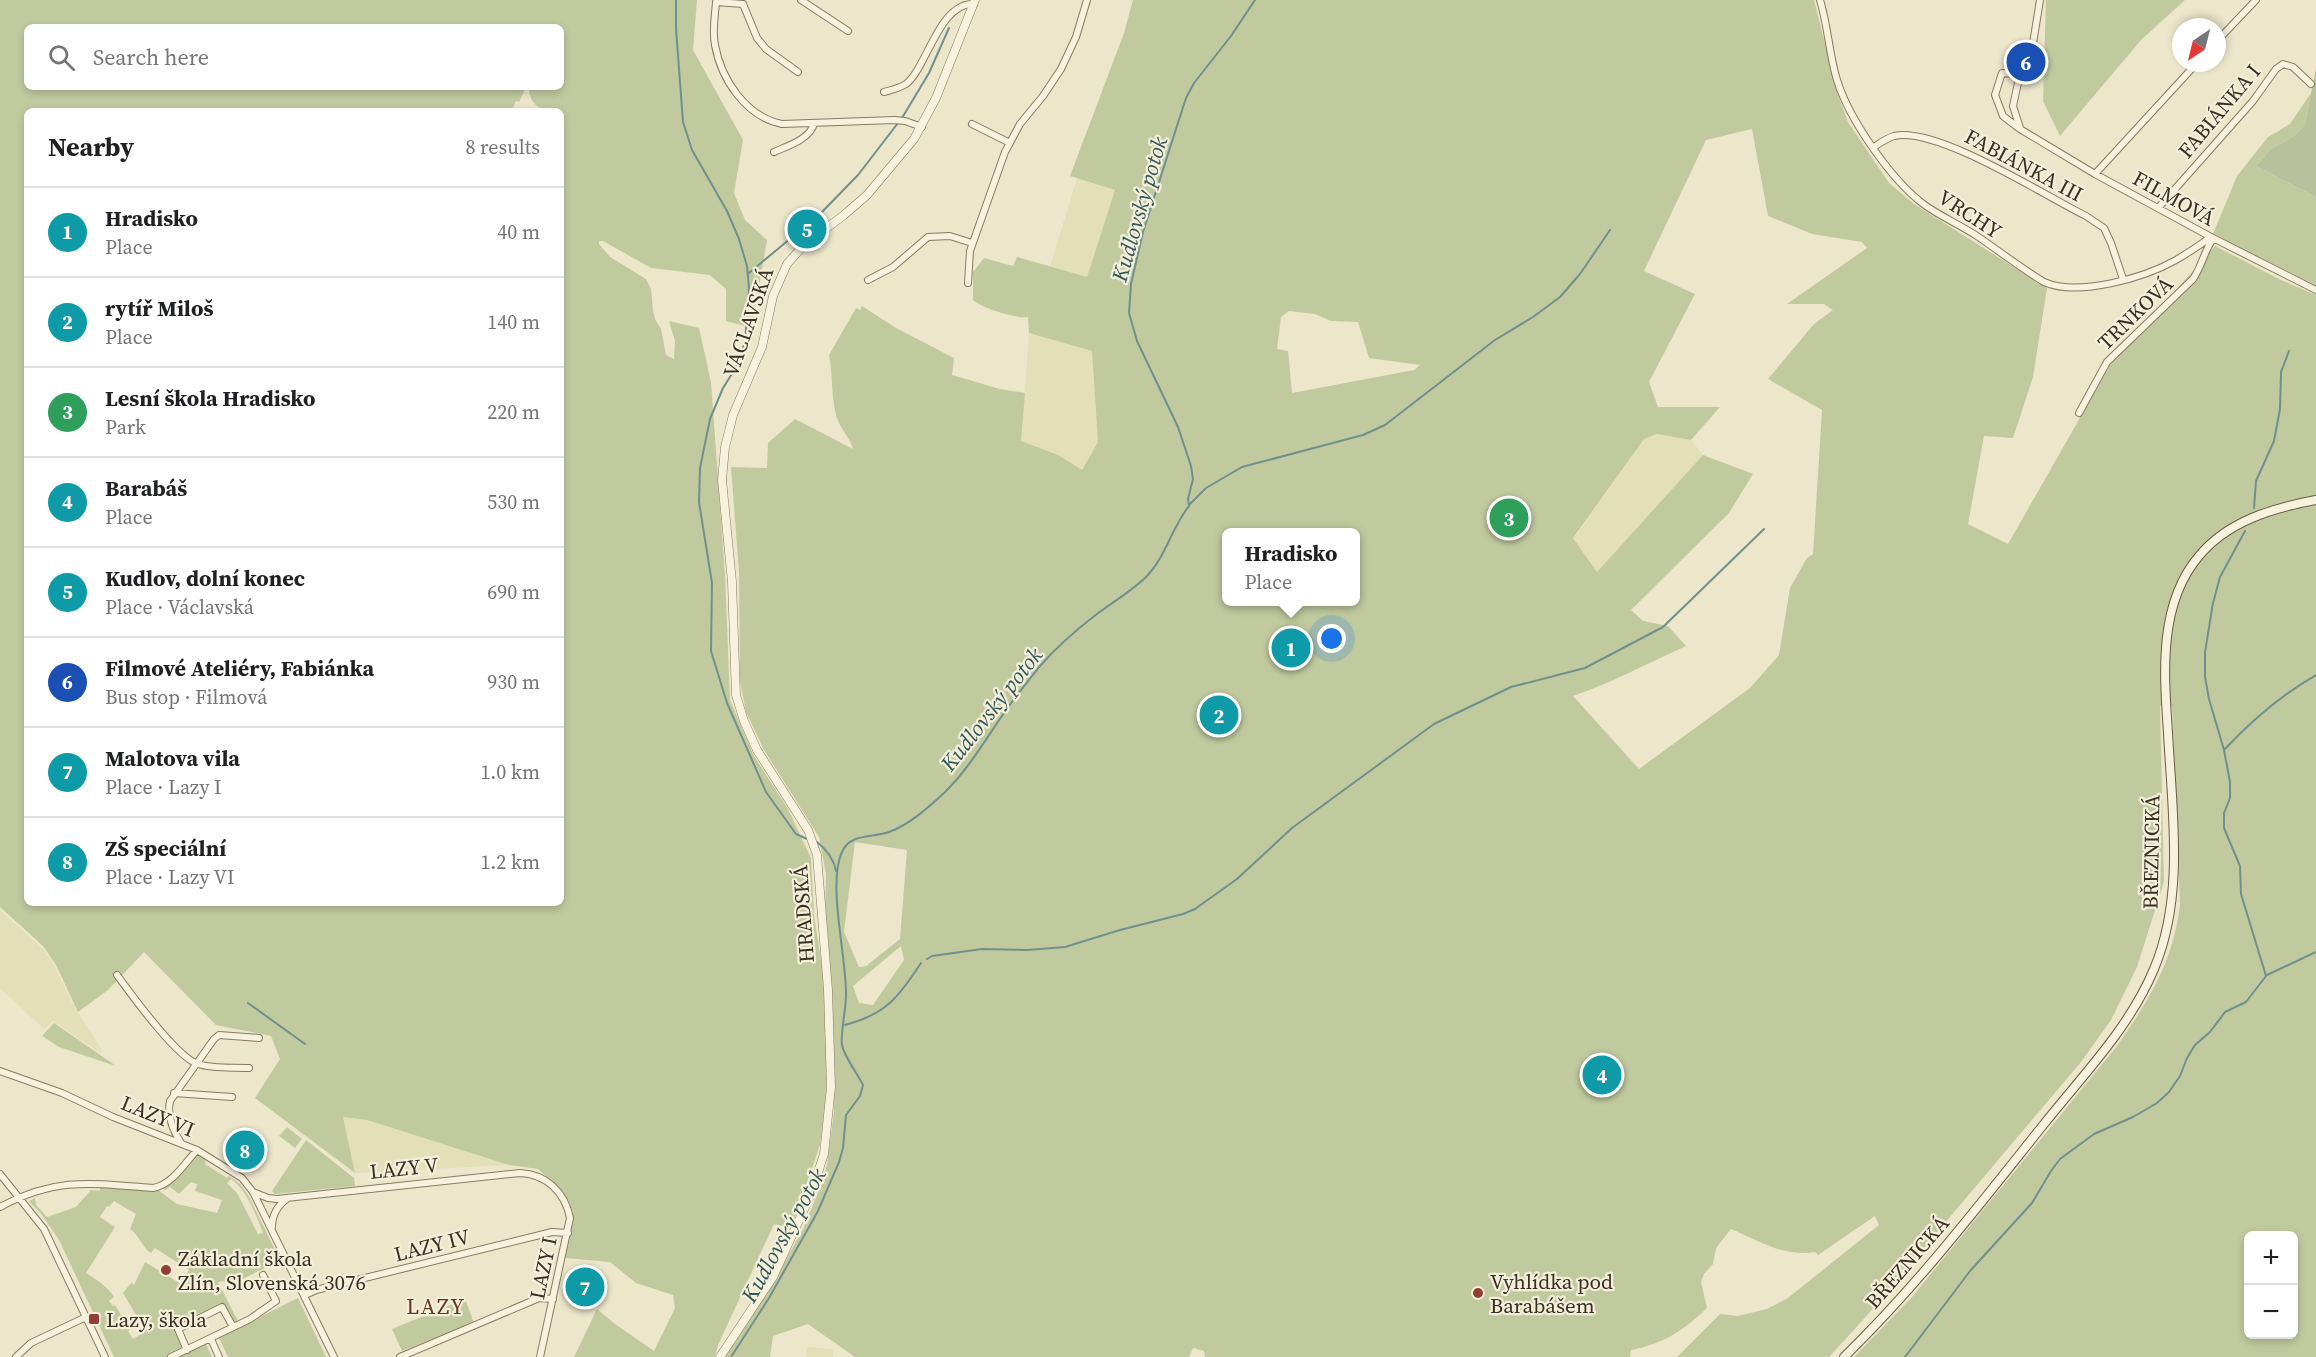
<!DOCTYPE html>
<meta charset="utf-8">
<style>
:root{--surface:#fff;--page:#f2f2f2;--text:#202124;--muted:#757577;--line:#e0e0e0;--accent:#933d34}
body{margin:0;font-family:"Source Serif 4",serif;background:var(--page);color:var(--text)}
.controls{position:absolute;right:18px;bottom:18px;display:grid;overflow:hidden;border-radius:9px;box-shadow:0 3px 9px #0003}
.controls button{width:54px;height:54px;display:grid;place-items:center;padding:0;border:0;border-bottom:2px solid var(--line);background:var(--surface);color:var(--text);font:30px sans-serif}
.compass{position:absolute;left:2172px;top:18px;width:54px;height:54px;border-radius:50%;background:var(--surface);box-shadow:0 3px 9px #0003;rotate:215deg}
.you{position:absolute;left:1332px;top:639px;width:21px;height:21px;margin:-15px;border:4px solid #fff;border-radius:50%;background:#1a73e8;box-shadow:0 0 0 9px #1a73e833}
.badge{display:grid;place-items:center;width:39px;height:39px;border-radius:50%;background:var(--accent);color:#fff;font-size:20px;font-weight:700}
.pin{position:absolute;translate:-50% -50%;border:3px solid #fff;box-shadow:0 2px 6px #0006}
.popup{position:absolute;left:1222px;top:528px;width:138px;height:78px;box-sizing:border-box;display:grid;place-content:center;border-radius:9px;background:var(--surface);filter:drop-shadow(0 2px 4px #0005);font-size:20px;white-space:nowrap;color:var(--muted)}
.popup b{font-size:22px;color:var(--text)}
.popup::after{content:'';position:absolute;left:50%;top:100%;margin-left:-12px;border:12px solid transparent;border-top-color:var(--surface)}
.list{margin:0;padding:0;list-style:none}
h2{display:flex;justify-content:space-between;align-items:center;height:78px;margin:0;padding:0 24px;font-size:26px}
h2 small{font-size:20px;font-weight:400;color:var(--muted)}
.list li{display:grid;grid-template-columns:39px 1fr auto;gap:18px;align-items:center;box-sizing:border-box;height:90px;padding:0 24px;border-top:2px solid var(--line)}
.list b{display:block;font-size:22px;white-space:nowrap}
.list p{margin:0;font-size:20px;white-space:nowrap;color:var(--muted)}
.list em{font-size:20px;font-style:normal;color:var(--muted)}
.icon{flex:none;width:33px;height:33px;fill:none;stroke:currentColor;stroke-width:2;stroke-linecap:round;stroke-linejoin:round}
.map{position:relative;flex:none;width:2316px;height:1357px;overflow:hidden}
.search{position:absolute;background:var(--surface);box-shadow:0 3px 9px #0003;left:24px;top:24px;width:540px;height:66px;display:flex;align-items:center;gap:15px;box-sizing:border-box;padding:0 21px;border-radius:9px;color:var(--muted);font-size:22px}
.panel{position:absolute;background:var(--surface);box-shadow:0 3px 9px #0003;left:24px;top:108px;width:540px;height:798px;border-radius:9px}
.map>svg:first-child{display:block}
.farmland{fill:#e2dfb9}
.green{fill:#c1ca9f;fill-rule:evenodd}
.cemetery{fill:#b8c09d}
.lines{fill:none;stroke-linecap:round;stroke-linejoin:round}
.stream{stroke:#72908b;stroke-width:2}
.minor-casing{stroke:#887a60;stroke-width:8}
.tertiary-casing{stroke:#887a60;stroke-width:9}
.secondary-casing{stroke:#6a5b43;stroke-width:10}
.minor{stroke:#f7f2de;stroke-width:6}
.tertiary{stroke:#f7f2de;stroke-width:8}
.secondary{stroke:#f7f2de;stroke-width:8}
.poi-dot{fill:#933d34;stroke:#f4efda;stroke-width:2}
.labels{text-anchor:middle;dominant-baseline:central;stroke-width:4.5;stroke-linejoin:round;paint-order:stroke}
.street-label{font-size:21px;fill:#3a3022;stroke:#f4efda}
.poi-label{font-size:21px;fill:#3a3022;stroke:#f4efda;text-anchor:start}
.water-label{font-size:22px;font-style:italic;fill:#335759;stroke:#f4efda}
.neighbourhood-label{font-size:22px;letter-spacing:1.5px;fill:#643825;stroke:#f4efda}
</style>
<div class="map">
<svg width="2316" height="1357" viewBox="0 0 2316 1357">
<rect width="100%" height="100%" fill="#ece6cb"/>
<path class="farmland" d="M1077,178L1115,190L1087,277L1050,267Z
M1029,333L1092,351L1098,442L1082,470L1058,455L1021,442Z
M1657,434L1691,440L1703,455L1597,572L1573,539L1644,439Z
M0,910L42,948L54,965L72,1003L102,1050L100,1053L53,1021L44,1029L0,988Z
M343,1117L367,1120L509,1165L355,1173Z
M807,1347L833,1349V1357H806Z"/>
<path class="green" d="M0,0H697L693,50L743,140L734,193L745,220L767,240L752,328L726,321V289L710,275L651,268L603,241H599V244L610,257L646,279L651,289L653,310L655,319L661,329L666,355L674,359L675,341L669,321L699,328L711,382L725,575L730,700L754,756L788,809L811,858L814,915L826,993L828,1052L825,1108L820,1145L791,1229L774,1224L718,1345L715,1357H574L597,1309L615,1324L654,1351L675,1308L673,1295L636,1283L610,1262L565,1258L573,1212L561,1190L538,1169L509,1165L367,1120L343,1117L355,1173L255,1098L280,1059L271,1036L216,1025L144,952L108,990L78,1012L56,965L43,946L0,907ZM27,27H561V87H529C528,100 537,109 549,111L552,107L554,111H561C561,128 564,142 561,159V903H27V111H511L516,101L519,102L526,87H27Z
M1133,0H1814L1838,95L1848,122L1889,183L1914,204L2047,288L2033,377L2013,438L1984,436L1968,524L2008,544L2110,365L2215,246L2281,280L2316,295V1357H1854L1912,1297L2117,1046C2149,1000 2173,962 2180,905L2172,707L2160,706L2164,882L2137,967L2111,1020L2081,1062L1863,1320L1829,1357H1677L1720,1314L1737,1316L1767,1309L1788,1298L1879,1225L1875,1216L1818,1255L1815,1252C1782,1257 1760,1241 1731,1229L1716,1248L1713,1264L1704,1274L1701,1282L1707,1308C1683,1331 1665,1343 1631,1350L1630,1357H1205L1204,1351L1193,1348L1189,1357H855L808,1324L773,1336L770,1357H724L729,1346L767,1293L803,1229L819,1190L827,1165L834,1112V1054L825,912L826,874L819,837L764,750L746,712L740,681L739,572L731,467L767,468L768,443L795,419L853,449C850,438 839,427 836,415C831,395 833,375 829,355L856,308L860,310L862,306L896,328L954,358L952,375L1000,389L1025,393L1021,441L1058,455L1082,470L1098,442L1092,351L1029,333L1028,317C1016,319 982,308 973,300V272L984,258L1013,266L1017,257L1087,277L1115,190L1070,176L1124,33ZM1752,129L1768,216L1812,234L1862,242L1867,248L1787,304H1824L1833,310L1814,324L1768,379L1822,410L1813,554L1807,558L1790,588L1779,655L1750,688L1639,769L1573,696C1612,683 1648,663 1686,646L1668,626L1643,621L1631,610L1729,513L1753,474L1703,455L1597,572L1573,538L1644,439L1657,434L1691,440L1720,407H1658L1649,382L1695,294L1644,271L1706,140ZM1289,311L1315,314L1331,321L1358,322L1369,358L1420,365L1414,370L1292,393L1288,351L1277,349L1281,317ZM1226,532H1356V602H1226ZM855,842L907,850L900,939L866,966L859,967L844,932ZM901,946L904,960L873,1005L859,1003L853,986ZM2248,1236H2294V1334H2248Z
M2046,0H2185L2141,40L2060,136L2043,101Z
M2311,93L2305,124L2296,135L2271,149L2256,166L2316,197V285L2213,234L2237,176L2268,137L2290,124Z
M54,1023L116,1066L59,1047L42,1036Z
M287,1127L302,1139L295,1148L279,1136Z
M306,1140L354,1178L355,1186L275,1194L272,1191Z
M200,1155L206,1159L205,1164L227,1178L229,1176L240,1184L248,1195L280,1260L243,1279L218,1282L239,1323H234L226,1307L218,1306L178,1326L186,1347L206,1344L212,1357H114L59,1240L42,1215L29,1201L35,1198L36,1205L47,1217L76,1207L91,1190L100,1191V1186L158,1190L177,1204L217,1213L222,1200L195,1191L197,1184L191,1182L179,1194L170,1187L165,1190L163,1188L170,1184L194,1157ZM231,1179C247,1190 256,1215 263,1233L258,1234L237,1193L227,1183ZM114,1201L136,1214L130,1229C140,1235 141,1247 151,1253L155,1248L189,1270L181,1284L145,1262L134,1285L131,1283L123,1293L144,1328L139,1331L141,1334L133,1339L128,1331L130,1329L115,1305L113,1306L109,1301L114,1297C107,1286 97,1280 86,1273L115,1227L100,1217L107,1206L109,1207Z
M298,1298L326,1357H228L219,1338L221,1336Z
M465,1299L474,1323L402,1351L392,1329Z"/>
<path class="cemetery" d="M2316,68V197L2256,166L2271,149L2296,135L2305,124Z"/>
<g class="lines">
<path class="stream" d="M676,0V29L683,122L692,150L727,211L739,239L747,266L749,288L745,342L735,369L723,388L710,419L700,468L699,502L712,583L711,651L727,703L766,792L796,834L807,839
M902,118L929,73L949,28
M749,273L821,213L858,175L898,123
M1189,505L1206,488L1242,467L1363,435L1385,425L1495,340L1533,317L1560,297L1580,274L1610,230
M2254,508L2256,481L2274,441L2280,409L2281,372L2289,351
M2224,750C2251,721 2281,695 2316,675
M817,842C827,850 834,859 836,871
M927,959L932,956L982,949L1027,950L1065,947L1120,930L1183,914L1195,909L1237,879L1292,828L1434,724L1511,687L1585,668L1663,627L1764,529
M2267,975L2316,952
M248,1003L305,1044
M845,1025C886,1014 898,998 921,963
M731,1357L769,1298L818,1211L839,1162L843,1148L846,1115L860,1096L863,1085C858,1075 844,1056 842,1045C840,1037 846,1008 846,996C847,958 827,884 842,852C850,833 872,838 889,832C909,825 929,807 944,793C968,770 985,740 1004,713C1015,697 1028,681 1040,666C1055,649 1075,631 1093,617C1111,603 1131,592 1147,576C1166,556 1172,527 1189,506L1188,499L1193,479L1191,466L1178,427L1137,341L1129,313L1131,284L1143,232L1186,98L1194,83L1231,36L1255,0
M1905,1357L1970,1271L2032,1203L2051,1171L2060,1159L2094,1134L2133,1117L2157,1103L2169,1092L2180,1076L2187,1058L2195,1045L2210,1032L2225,1012L2246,1002L2266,976L2241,894L2240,866L2224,828V813L2230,798V782L2224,750L2209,699L2205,677V652L2213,603L2220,577L2245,531"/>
<defs>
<path id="minor" d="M801,0L848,31
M1820,0C1828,26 1829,54 1837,80C1849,119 1890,178 1922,203C1939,216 1959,224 1977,236C1999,251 2021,268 2044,282C2078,297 2144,278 2176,260C2188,253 2200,245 2211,237
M743,4L716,2C715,16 712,31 715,45C721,79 746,117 782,124L894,120L905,121L922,127
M743,4L757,38L766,49L798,72
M2217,41L2256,0
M2024,75L2002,73L1995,95L2003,116L2020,129L2095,174L2211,237L2316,290
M884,92C891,90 900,88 906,84C927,68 939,2 974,4
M972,124L1010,143
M2020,128L2013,106L2018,83L2030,62L2040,0
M1874,147C1880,143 1887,138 1894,136C1937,126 2045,196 2086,216L2104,228L2111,243L2123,279
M774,152C787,146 811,139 814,123
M2095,174L2197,63
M2159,207L2253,101L2276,69L2283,64L2293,67L2311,84
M868,280L893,267L928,237L950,236L972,243
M968,283L970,251L1005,152L1020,124L1043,96L1061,69L1076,37L1087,0
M2079,413L2107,362L2193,279C2202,266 2204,251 2213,239
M117,975C131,994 177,1058 198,1064C213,1069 233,1067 249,1068
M0,1071L62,1093L113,1117L197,1150L242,1178L253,1192L334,1357
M174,1093L232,1097
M181,1143C173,1131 167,1115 170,1101L214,1039L219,1035L259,1038
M0,1174L44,1229L105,1357
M253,1192L268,1198L277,1199L520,1173C546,1174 565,1192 570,1218L540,1357
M0,1207C56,1177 91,1183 153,1188C172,1185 184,1164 197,1150
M272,1227C272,1214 278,1205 288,1198
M305,1295L316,1290L552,1232L568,1233
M211,1339L219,1357
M187,1350L178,1329L222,1307L233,1327
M16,1357L31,1343L86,1317
M171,1357L250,1319L276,1301L263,1275
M400,1357L539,1298L553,1299"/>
<path id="tertiary" d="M720,1357L773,1277L811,1194L824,1154L831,1087L828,990L817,855L808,830L757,750L744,721L736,695L732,582L722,480L725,447L733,415L762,347L773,296L787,264L804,245L844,215L867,195L914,139L936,98L975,0"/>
<path id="secondary" d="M1844,1357C1918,1285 1980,1204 2044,1124C2083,1075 2130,1027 2154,969C2185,896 2172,810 2168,733C2164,674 2158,604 2199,556C2228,521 2273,508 2316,500"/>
</defs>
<use href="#minor" class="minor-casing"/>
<use href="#tertiary" class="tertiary-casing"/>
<use href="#secondary" class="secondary-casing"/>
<use href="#minor" class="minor"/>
<use href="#tertiary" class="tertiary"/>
<use href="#secondary" class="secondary"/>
</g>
<g class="poi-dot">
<circle cx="166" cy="1270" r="6"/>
<circle cx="1478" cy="1293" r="6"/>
<rect x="88" y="1313" width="12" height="12" rx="3"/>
</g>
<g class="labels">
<g class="street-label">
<text transform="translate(2219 111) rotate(-50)">FABIÁNKA I</text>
<text transform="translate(2024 165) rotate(28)">FABIÁNKA III</text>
<text transform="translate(2174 198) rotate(29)">FILMOVÁ</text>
<text transform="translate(1970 214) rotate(33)">VRCHY</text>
<text transform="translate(2135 313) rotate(-44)">TRNKOVÁ</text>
<text transform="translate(748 322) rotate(-71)">VÁCLAVSKÁ</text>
<text transform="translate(2151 852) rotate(-89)">BŘEZNICKÁ</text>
<text transform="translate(803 914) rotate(-94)">HRADSKÁ</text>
<text transform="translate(158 1116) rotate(22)">LAZY VI</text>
<text transform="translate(404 1168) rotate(-6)">LAZY V</text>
<text transform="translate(432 1245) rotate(-14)">LAZY IV</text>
<text transform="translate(1907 1262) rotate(-49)">BŘEZNICKÁ</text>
<text transform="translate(543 1268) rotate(-78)">LAZY I</text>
</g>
<g class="poi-label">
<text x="178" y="1258">Základní škola<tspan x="178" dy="24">Zlín, Slovenská 3076</tspan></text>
<text x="1490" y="1281">Vyhlídka pod<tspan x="1490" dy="24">Barabášem</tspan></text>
<text x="106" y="1319">Lazy, škola</text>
</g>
<g class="water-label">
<text transform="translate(1139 209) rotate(-74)">Kudlovský potok</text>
<text transform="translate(991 709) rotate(-52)">Kudlovský potok</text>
<text transform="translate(783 1235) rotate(-61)">Kudlovský potok</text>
</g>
<g class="neighbourhood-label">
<text x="436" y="1306">LAZY</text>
</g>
</g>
</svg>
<div class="controls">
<button>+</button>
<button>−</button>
</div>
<svg class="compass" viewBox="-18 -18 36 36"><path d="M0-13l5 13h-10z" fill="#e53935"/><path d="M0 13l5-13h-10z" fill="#757577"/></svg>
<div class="you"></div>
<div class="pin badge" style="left:1291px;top:648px;background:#0f9aa8">1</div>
<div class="popup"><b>Hradisko</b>Place</div>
<div class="pin badge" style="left:1219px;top:715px;background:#0f9aa8">2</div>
<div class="pin badge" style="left:1509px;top:518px;background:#2e9e5b">3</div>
<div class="pin badge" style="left:1602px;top:1075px;background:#0f9aa8">4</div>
<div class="pin badge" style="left:807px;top:229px;background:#0f9aa8">5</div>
<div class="pin badge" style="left:2026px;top:62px;background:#1a4fb4">6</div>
<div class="pin badge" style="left:585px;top:1287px;background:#0f9aa8">7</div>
<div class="pin badge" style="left:245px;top:1150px;background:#0f9aa8">8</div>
<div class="search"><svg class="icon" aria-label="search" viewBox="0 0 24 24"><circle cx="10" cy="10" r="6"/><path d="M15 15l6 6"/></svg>Search here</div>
<section class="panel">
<h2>Nearby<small>8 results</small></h2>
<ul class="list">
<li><span class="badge" style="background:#0f9aa8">1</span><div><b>Hradisko</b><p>Place</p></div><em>40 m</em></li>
<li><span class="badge" style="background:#0f9aa8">2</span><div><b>rytíř Miloš</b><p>Place</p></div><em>140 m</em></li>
<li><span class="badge" style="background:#2e9e5b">3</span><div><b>Lesní škola Hradisko</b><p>Park</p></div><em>220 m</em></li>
<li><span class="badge" style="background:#0f9aa8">4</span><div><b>Barabáš</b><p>Place</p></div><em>530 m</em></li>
<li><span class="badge" style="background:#0f9aa8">5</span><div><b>Kudlov, dolní konec</b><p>Place · Václavská</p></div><em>690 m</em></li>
<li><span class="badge" style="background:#1a4fb4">6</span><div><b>Filmové Ateliéry, Fabiánka</b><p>Bus stop · Filmová</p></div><em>930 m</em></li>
<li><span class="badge" style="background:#0f9aa8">7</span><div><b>Malotova vila</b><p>Place · Lazy I</p></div><em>1.0 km</em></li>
<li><span class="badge" style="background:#0f9aa8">8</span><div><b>ZŠ speciální</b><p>Place · Lazy VI</p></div><em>1.2 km</em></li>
</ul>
</section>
</div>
